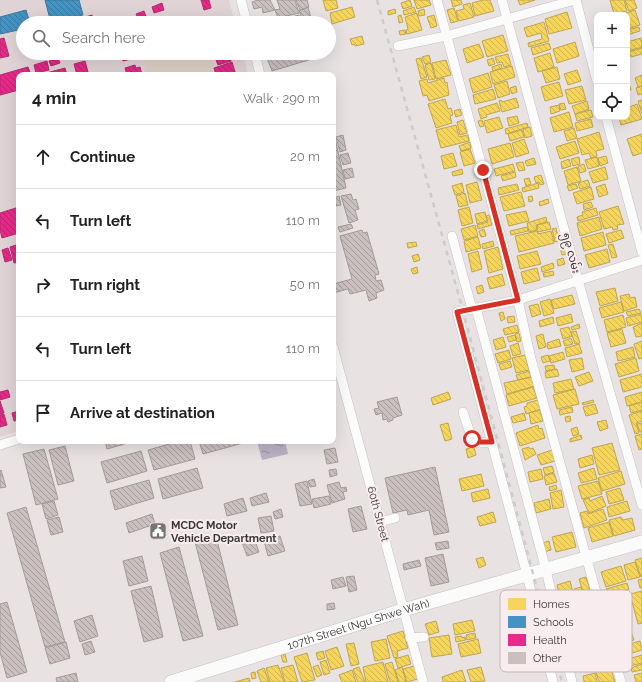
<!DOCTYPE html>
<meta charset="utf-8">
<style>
:root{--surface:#fff;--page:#f2f2f2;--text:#222;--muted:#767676;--line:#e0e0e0}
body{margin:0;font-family:Raleway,"Noto Sans Myanmar",sans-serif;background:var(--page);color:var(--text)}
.controls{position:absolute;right:12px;top:12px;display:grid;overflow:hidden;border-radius:8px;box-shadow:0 4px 16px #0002}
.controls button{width:36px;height:36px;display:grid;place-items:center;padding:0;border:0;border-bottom:1px solid var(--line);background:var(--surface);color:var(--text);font:20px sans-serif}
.stop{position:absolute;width:12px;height:12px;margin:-9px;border:3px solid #d93025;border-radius:50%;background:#fff}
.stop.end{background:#d93025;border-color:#fff;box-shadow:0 1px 4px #0008}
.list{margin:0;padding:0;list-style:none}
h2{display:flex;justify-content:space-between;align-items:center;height:52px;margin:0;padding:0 16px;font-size:17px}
h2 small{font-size:13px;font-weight:400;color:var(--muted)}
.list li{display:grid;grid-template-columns:26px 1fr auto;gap:12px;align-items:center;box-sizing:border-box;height:64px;padding:0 16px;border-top:1px solid var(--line)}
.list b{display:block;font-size:15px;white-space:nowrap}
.list em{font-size:13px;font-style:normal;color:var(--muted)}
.icon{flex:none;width:22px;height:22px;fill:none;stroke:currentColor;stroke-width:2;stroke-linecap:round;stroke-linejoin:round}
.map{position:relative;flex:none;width:642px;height:682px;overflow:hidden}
.search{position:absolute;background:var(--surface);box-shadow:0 4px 16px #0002;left:16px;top:16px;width:320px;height:44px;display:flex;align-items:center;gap:10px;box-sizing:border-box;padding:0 14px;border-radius:22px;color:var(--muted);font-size:15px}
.panel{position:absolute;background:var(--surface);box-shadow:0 4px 16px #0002;left:16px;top:72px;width:320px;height:372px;border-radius:8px}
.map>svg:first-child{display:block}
.built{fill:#e0d3d5}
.grass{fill:#ded1c7}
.water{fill:url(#water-ripples)}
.homes{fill:url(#homes-back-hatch);stroke:#bea651}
.schools{fill:url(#schools-back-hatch);stroke:#417799}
.health{fill:url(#health-back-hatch);stroke:#b32d71}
.building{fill:url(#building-back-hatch);stroke:#a19c9c}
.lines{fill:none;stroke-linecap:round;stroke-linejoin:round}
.street-casing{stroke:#c5c0c1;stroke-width:10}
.secondary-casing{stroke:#c5c0c1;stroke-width:14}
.street{stroke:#fcfbfb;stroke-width:9}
.secondary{stroke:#fcfbfb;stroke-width:13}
.rail{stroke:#cdcccc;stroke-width:2.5;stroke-dasharray:5 5;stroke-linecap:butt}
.route{stroke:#d93025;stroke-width:5}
.labels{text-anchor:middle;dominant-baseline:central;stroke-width:4;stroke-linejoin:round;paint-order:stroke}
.street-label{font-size:11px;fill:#3b3738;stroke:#f8ecee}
.poi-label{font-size:11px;font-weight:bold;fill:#3b3738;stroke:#f8ecee;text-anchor:start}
.key{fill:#f8ecee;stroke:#bfb6b7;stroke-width:1}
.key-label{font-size:11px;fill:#3b3738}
</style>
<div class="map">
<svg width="642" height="682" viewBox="0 0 642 682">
<defs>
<pattern id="water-ripples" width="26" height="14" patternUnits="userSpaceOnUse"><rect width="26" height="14" fill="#bab2c5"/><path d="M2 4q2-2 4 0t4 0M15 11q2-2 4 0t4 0" fill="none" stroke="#9892a1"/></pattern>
<pattern id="homes-back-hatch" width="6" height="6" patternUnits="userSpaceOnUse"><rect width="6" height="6" fill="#f6d55c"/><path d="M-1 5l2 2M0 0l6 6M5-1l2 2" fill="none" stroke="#d4b751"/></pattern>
<pattern id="schools-back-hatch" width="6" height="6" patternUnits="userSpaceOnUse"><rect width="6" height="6" fill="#4393c3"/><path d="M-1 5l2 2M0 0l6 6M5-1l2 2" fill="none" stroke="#39799f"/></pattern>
<pattern id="health-back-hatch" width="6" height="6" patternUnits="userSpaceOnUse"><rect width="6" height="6" fill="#e7298a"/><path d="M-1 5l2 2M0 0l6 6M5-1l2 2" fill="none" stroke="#bc2472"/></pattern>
<pattern id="building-back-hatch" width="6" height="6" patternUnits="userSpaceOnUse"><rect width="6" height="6" fill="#c9c0bf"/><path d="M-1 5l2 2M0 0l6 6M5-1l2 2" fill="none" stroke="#a49d9c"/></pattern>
</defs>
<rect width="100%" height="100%" fill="#e8e2e3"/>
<path class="built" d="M0,0H229L235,23H23V53H243L248,75H19V431L0,437Z"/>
<path class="grass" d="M142,53H210L215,75H147Z"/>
<path class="water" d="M257,441H285L288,454L262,460Z"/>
<path class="homes" d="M323,0H336L338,8L326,11Z
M410,0L412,6L403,9L401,3Z
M414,0H429L431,5L417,9Z
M451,0H461L462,4L453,7Z
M483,0H490L494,11L475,16L472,3Z
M518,0H535L520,5Z
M610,0H624L627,11L614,14Z
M625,0H634L637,8L629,11Z
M470,3L474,17L459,21L456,11L464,9L463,5Z
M352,7L355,17L332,24L330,13Z
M414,7L416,12L404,15L403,11Z
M454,8L458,21L451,23L447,10Z
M395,9L396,13L388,15V11Z
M424,9L425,15L419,16L418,11Z
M635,10L640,25L627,29V15H621Z
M567,12L572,28L549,34L545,19Z
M417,13L422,30L407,34L406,30L408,29L405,17Z
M401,15L403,22L399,23L398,16Z
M434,15L437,26L431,28L427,17Z
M544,22L549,41L529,47L528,43L542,39L541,33L527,37L524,28Z
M639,27L640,31L627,35V30Z
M405,30L406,34L400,35L399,31Z
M503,35L508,51L487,57L482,41Z
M362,36L364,44L355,46L354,44L352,45L350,39Z
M641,38L642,47L628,51L627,42Z
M575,42L579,56L557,63L553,49Z
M549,43L551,49L533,55L531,48Z
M479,44L484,57L467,63L463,49Z
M642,48V54L631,57L629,52Z
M550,53L554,67L538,72L534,58Z
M508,54L511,65L504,67L502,62L497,63L495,57Z
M429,55L431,62L425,64L422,57Z
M421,58L427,77L421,79L416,59Z
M493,58L495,64L489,66L487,60Z
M446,60L451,75L436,79L432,63Z
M431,63L435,79L429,80L425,65Z
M501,64L502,68L493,71L492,67Z
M512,66L515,77L493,84L490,72Z
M557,67L560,79L546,83L542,71Z
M577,70L581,81L568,85L564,74Z
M488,73L492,87L473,93L469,79Z
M642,75V86L638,87L635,78Z
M627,77L631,90L627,91Z
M444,78L445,83L447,82L449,95L429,101L427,95L423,96L419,81L427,79L428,83Z
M507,81L510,94L498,98L494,85Z
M559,82L563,96L545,101L541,87Z
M516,86L517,92L512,94L510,88Z
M582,86L586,100L569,104L565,90Z
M642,86V94L638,95L636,88Z
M493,89L496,99L475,104L473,95Z
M516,98L519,107L502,112L499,101L501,100L502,102Z
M445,99L448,109L451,108L453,115L450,116L452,123L436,128L428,104Z
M642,100V114L638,101Z
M587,101L589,109L575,114L572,106Z
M497,103L500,111L486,115L487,117L481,119L478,109Z
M564,103L566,109L561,110L559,104Z
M637,104L642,119L621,125L619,117H627V108Z
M559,105L560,111L551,114L550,107Z
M460,109L462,115L456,117L454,111Z
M591,110L593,117L577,121L575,114Z
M569,112L573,127L554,132L550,118Z
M517,116L519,123L509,126L507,118Z
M499,117L503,128L487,133L484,121Z
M591,119L593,127L577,131L575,123Z
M463,120L467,133L460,135L457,122Z
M482,120L484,126L480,127L478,121Z
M527,123L528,127L506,134L505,129Z
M456,125L459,137L468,135L469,141L441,148L436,130Z
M530,127L532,136L525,138L523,129Z
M574,128L577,138L567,141L564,131Z
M522,130L524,137L510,141L508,134Z
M599,132L604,149L596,151L597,156L591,158L589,153L582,155L577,139Z
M642,134V153L633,156L627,139Z
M524,139L529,153L516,157L512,143Z
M575,141L579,153L560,159L556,147Z
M470,142L471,148L461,151L459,146Z
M510,143L514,157L492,164L488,149Z
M470,149L475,163L464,166L460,152Z
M453,153L457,166L444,169L441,156Z
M606,156L608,163L600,166L598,158Z
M579,157L580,164L573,166L571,159Z
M597,157L599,166L588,169L585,160Z
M534,158L536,164L527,166L525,161Z
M569,159L571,166L562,169L561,162Z
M523,162L525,170L519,171L516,163Z
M513,164L515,171L496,176L494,169Z
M584,164L586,171L580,173L578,166Z
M577,167L581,181L568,185L564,171Z
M605,167L608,179L593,183L589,172Z
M462,169L463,174L453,176L452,172Z
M515,172L516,177L503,181L501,176Z
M541,175L544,184L540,185L539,182L536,183L534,177Z
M529,178L531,184L526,186L524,179Z
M588,180L590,186L580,189L578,183Z
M477,182L482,200L470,203L466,185Z
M462,183L464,192L455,195L452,186Z
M538,183L539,188L523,192L522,188Z
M517,184L519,190L499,195L498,188Z
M576,184L578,188L569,191L567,186Z
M605,184L608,194L599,197L596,187Z
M591,187L594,199L577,204L573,193Z
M521,192L525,206L504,211L500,197Z
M465,193L468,205L459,207L456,196Z
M532,196L533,201L529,202L528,197Z
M548,199L549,203L540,206L539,202Z
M591,202L593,207L584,210L583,204Z
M618,206L624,224L617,225L618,229L613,230L612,227L604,229L599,212Z
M469,207L473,223L462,226L458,210Z
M596,208L598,215L578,221L577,217L583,215L582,212Z
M526,211L529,221L509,226L506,215Z
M485,212L487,221L477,224L475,214Z
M489,215L492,225L478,229L477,225L488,222L486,216Z
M546,217L547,222L536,225L537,230L529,232L527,223Z
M599,217L602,229L580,236L577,223Z
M549,222L551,229L538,232L537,225Z
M475,225L478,236L464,240L461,229Z
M527,227L528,231L511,235L510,231Z
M556,228L559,241L555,242L552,229Z
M484,229L486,236L481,237L479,231Z
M621,230L624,238L609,243L606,234Z
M537,231L538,234L551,231L554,243L519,252L515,236Z
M603,232L606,245L584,251L581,238Z
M478,237L481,248L466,252L464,241Z
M493,241L494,246L483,249L482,244Z
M416,242L417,246L408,248L407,243Z
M564,242L567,254L562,255L559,243Z
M613,244L617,257L612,258L608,245Z
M498,247L503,269L489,273L484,251Z
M607,249L610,262L589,268L585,255Z
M478,251L482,269L472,272L468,254Z
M537,251L541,264L520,269L517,256Z
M418,254L420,260L414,262L412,256Z
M563,258L565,264L558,266L557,260Z
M553,263L554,268L542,272L541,267Z
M417,267L418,273L413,274L411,269Z
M537,268L540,280L524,284L521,272Z
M553,271L554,275L544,277L543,273Z
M502,274L505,285L490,289L487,278Z
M482,285L484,292L478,294L476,287Z
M615,288L618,301L600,306L596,292Z
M629,294L630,298L635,297L637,307L624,311L620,296Z
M572,295L575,304L554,309L551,300Z
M550,299L554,313L544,316L540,302Z
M621,302L624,312L602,318L599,308Z
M538,304L541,314L532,317L529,306Z
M639,309L641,313L628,316L626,312Z
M503,312L505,319L501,321L499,313Z
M571,314L573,322L558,326L556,318Z
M642,314V322L628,326L626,318Z
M623,315L626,327L607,332L604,320Z
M514,316L515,322L508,323L507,317Z
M553,317L554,323L540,327L539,321Z
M642,323V336L636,337L633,327Z
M579,324L580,328L572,330L571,327Z
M517,325L519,332L505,335L503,329Z
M569,327L572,336L563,339L560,329Z
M622,329L626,343L611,347L607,333Z
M576,331L580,343L575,344L571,332Z
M519,333L521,341L517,342L515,334Z
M543,334L546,347L539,349L536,336Z
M515,335L516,340L509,342L507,337Z
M503,337L506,347L496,350L493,340Z
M571,338L573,344L565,346L563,341Z
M559,339L561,346L548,349L547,343Z
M642,341V358L639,359L634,344Z
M518,343L521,354L513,356L510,346Z
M579,344L582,353L567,357L565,348Z
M633,347L635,357L618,361L616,352Z
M509,350L511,359L498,363L495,354Z
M563,352L565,359L551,363L549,356Z
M525,355L529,370L516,373L512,358Z
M548,355L550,361L543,363L541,357Z
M582,358L584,369L572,372L569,360Z
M636,358L639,371L619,377L615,364Z
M510,361L512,367L501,370L499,364Z
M554,365L555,369L546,371L545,366Z
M557,369L559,376L546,378L545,372Z
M529,371L531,377L518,380L516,375Z
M589,372L593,381L579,386L575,377Z
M642,374V387L623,392L620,380Z
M532,377L535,386L507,394L504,383Z
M571,379L574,389L555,393L553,383Z
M533,387L537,398L509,406L506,395Z
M575,389L579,404L557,409L553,395Z
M448,392L451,399L433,405L431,398Z
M642,392V402L627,406L625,397Z
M538,400L541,409L526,414L524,407L527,406V403Z
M593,400L594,402L583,405L582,403Z
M642,402V410L631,413L629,406Z
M595,404L598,413L586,416L583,407Z
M572,407L573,412L560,415L559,410Z
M540,410L543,421L531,424L529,413Z
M642,411V421L636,423L639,433L635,434L629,415Z
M524,413L526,420L513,423L511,417Z
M570,416L571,421L566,422L565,417Z
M606,420L608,428L600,431L597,422Z
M448,423L452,439L445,441L440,425Z
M642,423V432H640L637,424Z
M538,425L539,429L542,428L545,438L520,446L516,433Z
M577,427L579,434L573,436L571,429Z
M642,434V449L639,450L635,436Z
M581,435L582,439L570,442V439Z
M612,443L620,470L599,475L592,448Z
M474,447L476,455L468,458L466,449Z
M529,447L530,449L533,448L536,454L525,460L522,449Z
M552,450L555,461L541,465L537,455Z
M592,455L594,464L580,468L578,459Z
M552,466L554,472L545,475L543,468Z
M594,468L597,479L581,483L578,473Z
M541,469L543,479L530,482L528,472Z
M621,471L625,484L602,491L598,478Z
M554,473L557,482L546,485L544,476Z
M481,474L484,486L462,491L459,479Z
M598,481L602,494L582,499L578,486Z
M556,485L557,489L550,491L549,487Z
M620,488L624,500L609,504L606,492Z
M488,489L490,498L473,502L471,493Z
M561,490L564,507L553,509L550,493Z
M602,496L606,506L589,513L583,500L589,498L590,501Z
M549,499L551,509L536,513L534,503Z
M627,501L630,511L609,517L607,507Z
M603,509L607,520L584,528L580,513L587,511L588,514Z
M493,512L496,522L480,526L477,517Z
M621,517L623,520L632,518L635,530L614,536L609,520Z
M609,522L613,536L592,542L588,528Z
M572,532L576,547L556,552L552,537Z
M549,541L551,550L544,552L542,543Z
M483,557L486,565L479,568L476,559Z
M642,558V576L641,577L635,560Z
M635,562L640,577L628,580L624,565Z
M621,566L626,581L606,587L601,572Z
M586,577L590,590L583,592L579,579Z
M642,579V588H640L638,580Z
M570,581L581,624L568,627L557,585Z
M627,583L629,589L608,596L606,589Z
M581,587L584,601L578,602L574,589Z
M642,591V623L638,624L630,594Z
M472,620L475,631L455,635L453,624Z
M436,621L439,632L429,635L425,624Z
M630,628L634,640L621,644L618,632Z
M403,631L408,648L397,651L398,657L394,658L387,636Z
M475,633L476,638L467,640L466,635Z
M449,635L452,654L432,657L429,638Z
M462,636V638L465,637L466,640L456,642L455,637Z
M386,639L390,658L375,661L371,642Z
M478,639L481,653L461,657L458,644Z
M640,641L642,650L623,656L620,647Z
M354,643L359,664L351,666L346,644Z
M337,647L344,666L331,670L325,651Z
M323,651L325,658L318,660L316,653Z
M307,653L315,680L302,682L294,657Z
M285,654L287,662H283L281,655Z
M408,655L411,664L398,668L395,659Z
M642,655V663L630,666L628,659Z
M326,660L330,673L324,675L320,662Z
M383,662L388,682H366L363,667Z
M392,662L398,682H390L385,664Z
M642,664V670L632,672L631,668Z
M278,665L284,682H270L266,668Z
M293,665L298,682H285L281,668Z
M318,665L322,675L317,677L313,667Z
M610,665L615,682H599L595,669Z
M414,666L418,679L407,682L403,669Z
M359,667L365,682H358L353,669Z
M402,667L406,682H399L395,670Z
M481,667L485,681L471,682L467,670Z
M264,668L269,682H261L257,671Z
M352,670L356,682H342L339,675Z
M462,670L466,682H443L442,677Z
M255,672L256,678L252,679L251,673Z
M595,673L597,682H584L583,676Z
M642,673V682H636L634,675Z
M249,678L250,682H235Z"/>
<path class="schools" d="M45,0H79L83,15L51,23Z
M26,10L30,23H23V29L0,34V17Z"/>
<path class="health" d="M201,0H209L211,8L204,10Z
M162,3L164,10L154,13L152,7Z
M144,11L148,21L140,23L136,14Z
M92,15L94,23H65Z
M130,18L131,23H114L113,22Z
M220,19L221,23H211V21Z
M4,38L9,56L0,58V39Z
M121,53H138L139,57L123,61Z
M216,53H229L231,61L218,65L214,55Z
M58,58L60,63L51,66L49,61Z
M47,61L49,70L36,73L34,65Z
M85,61L88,72L77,75L74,64Z
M232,62L236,75H216L214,68Z
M135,65L136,68L140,67L142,75H127L125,68Z
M28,67L31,75H19V90L0,95V75Z
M65,68L67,75H39Z
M19,207V233L2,238L0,230V213Z
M19,244V262L14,263L10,247Z
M8,248L12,260L5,262L2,250Z
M8,390L10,397L0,400V392Z
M0,401L4,413L0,414Z
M19,411V420L14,421L12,413Z
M4,414L7,425L0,427V415Z"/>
<path class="building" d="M258,0H270L275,10L263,13L262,7L254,9L252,2Z
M277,0H295L299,13L278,18L275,10L280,9Z
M296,0H307L309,7L300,10Z
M308,7L312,21L304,23L299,11Z
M299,15L301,23H269Z
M265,53H321L322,56L272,71Z
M343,135L346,150L340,152L336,137Z
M335,138L346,188L333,191V139Z
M348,153L351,163L343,165L340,155Z
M352,168L354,177L345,179L343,170Z
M351,194L353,200L356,199L359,209L355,210L358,220L349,223L341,196Z
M339,196L341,205L336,206L334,198Z
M351,224L353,228L340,232L338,227Z
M362,230L363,233L367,232L379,274L375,275L376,281L381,280L384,290L376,293L377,298L369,301L366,290L350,294L348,289L333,293V284L352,279L340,236Z
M397,397L402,415L393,418V420L388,422L387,419L383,420L382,413L376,415L374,409L379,408L377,402Z
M105,441H135L107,449Z
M180,441H190L195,459L154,470L148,450Z
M199,441H243V443L203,454Z
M65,446L74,481L58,485L49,450Z
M335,448L338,462L327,464L324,450Z
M44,449L58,499L36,505L23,454Z
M141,451L147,471L107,483L101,462Z
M435,467L449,532L434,535L429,510L408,515L407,510L393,513L385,478Z
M197,468L203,488L163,499L158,479Z
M336,469L337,475L330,477L329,470Z
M1,470L6,487L0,488V471Z
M314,479L316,486L310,487L308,481Z
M149,480L154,498L115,510L110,491Z
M307,481L312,504L300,506L295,484Z
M339,482L341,488L346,487L347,491L343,492L345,499L332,503L327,485Z
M266,493L269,502L252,506L250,498Z
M329,496L331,504L314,508L312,499Z
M243,498L247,511L227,516L224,504Z
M54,501L58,515L46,519L42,504Z
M361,506L367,529L353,532L348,509Z
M26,507L65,642L45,647L7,513Z
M281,509L283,517L275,519L273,512Z
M152,514L155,524L129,533L126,523Z
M271,516L274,531L261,533L258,518Z
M59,517L63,532L51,535L47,520Z
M216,536L238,625L218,630L195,542Z
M280,536L285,551L268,556L264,541Z
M254,538L259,552L247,556L242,542Z
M448,541L449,548L437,550L435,543Z
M179,547L203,636L183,641L160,553Z
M443,554L449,582L431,586L425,558Z
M142,556L148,581L129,586L123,561Z
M419,560L421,566L404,570L403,564Z
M354,576L357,590L349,592L346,577Z
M343,577L346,586L333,589L331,580Z
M151,586L163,637L144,642L131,591Z
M7,602L27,672L7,678L0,652V604Z
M334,603L335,609L327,610V604Z
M92,615L98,636L80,642L74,621Z
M91,641L95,652L85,655L82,644Z
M66,642L70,658L50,664L45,648Z
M76,673L78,682H57L56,678Z"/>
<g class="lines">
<defs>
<path id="street" d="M241,0L247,23
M437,0L518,300L530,355L621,682
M502,0L578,280L642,505
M576,0L597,81
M398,46L446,36L575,0
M255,53L260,75
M606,117L642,252
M452,236L472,309
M476,308L546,570L572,682
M333,347L423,682
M463,412L472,439L475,443L492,442
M0,445L19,439
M380,522L395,518
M410,638L424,637
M553,682L527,575L457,312L518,300L642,260"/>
<g id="secondary">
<path id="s1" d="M171,682L403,610L642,542"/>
</g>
</defs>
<use href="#street" class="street-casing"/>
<use href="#secondary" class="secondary-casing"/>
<use href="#street" class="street"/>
<use href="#secondary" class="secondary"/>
<path class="rail" d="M377,0L463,311L562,682"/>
</g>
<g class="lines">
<path class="route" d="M472,439L476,442H492L457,312L518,300L483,170"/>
</g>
<defs>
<symbol id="civic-square" viewBox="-11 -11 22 22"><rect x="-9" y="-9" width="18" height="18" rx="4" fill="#787374" stroke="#f8ecee"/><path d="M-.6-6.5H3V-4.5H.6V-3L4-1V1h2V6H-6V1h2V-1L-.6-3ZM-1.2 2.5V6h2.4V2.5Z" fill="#fff"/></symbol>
</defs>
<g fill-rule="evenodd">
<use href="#civic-square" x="148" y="521" width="20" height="20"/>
</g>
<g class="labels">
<g class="street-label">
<text transform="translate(571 253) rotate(75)">၅၉ လမ်း</text>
<text transform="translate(378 514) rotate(75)">60th Street</text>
<text stroke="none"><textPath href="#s1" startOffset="196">107th Street (Ngu Shwe Wah)</textPath></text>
</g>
<g class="poi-label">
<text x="171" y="525">MCDC Motor<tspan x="171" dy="13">Vehicle Department</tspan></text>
</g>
</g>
<rect x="500" y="590" width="132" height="82" rx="6" class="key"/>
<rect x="508" y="598" width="18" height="12" fill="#f6d55c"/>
<rect x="508" y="616" width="18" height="12" fill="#4393c3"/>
<rect x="508" y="634" width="18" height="12" fill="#e7298a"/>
<rect x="508" y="652" width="18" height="12" fill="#c9c0bf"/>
<g class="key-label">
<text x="533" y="608">Homes</text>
<text x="533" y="626">Schools</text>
<text x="533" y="644">Health</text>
<text x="533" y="662">Other</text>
</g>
</svg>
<div class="controls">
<button>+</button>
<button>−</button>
<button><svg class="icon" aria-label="locate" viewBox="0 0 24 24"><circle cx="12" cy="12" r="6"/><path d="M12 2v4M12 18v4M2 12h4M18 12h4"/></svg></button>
</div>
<div class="stop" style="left:472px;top:439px"></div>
<div class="stop end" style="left:483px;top:170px"></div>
<div class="search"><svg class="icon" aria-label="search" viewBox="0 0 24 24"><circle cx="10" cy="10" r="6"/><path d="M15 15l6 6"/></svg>Search here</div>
<section class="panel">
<h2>4 min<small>Walk · 290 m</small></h2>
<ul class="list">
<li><svg class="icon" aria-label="ahead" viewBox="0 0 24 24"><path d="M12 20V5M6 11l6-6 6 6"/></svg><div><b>Continue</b></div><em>20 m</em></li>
<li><svg class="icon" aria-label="left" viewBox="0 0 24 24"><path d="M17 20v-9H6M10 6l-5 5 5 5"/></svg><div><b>Turn left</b></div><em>110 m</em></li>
<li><svg class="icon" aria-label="right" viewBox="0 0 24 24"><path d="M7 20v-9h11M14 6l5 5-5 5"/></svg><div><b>Turn right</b></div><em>50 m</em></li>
<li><svg class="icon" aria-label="left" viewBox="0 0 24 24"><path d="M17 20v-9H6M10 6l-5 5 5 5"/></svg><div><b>Turn left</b></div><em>110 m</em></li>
<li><svg class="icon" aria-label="arrive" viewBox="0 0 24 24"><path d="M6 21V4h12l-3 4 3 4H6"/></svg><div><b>Arrive at destination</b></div></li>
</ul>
</section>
</div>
